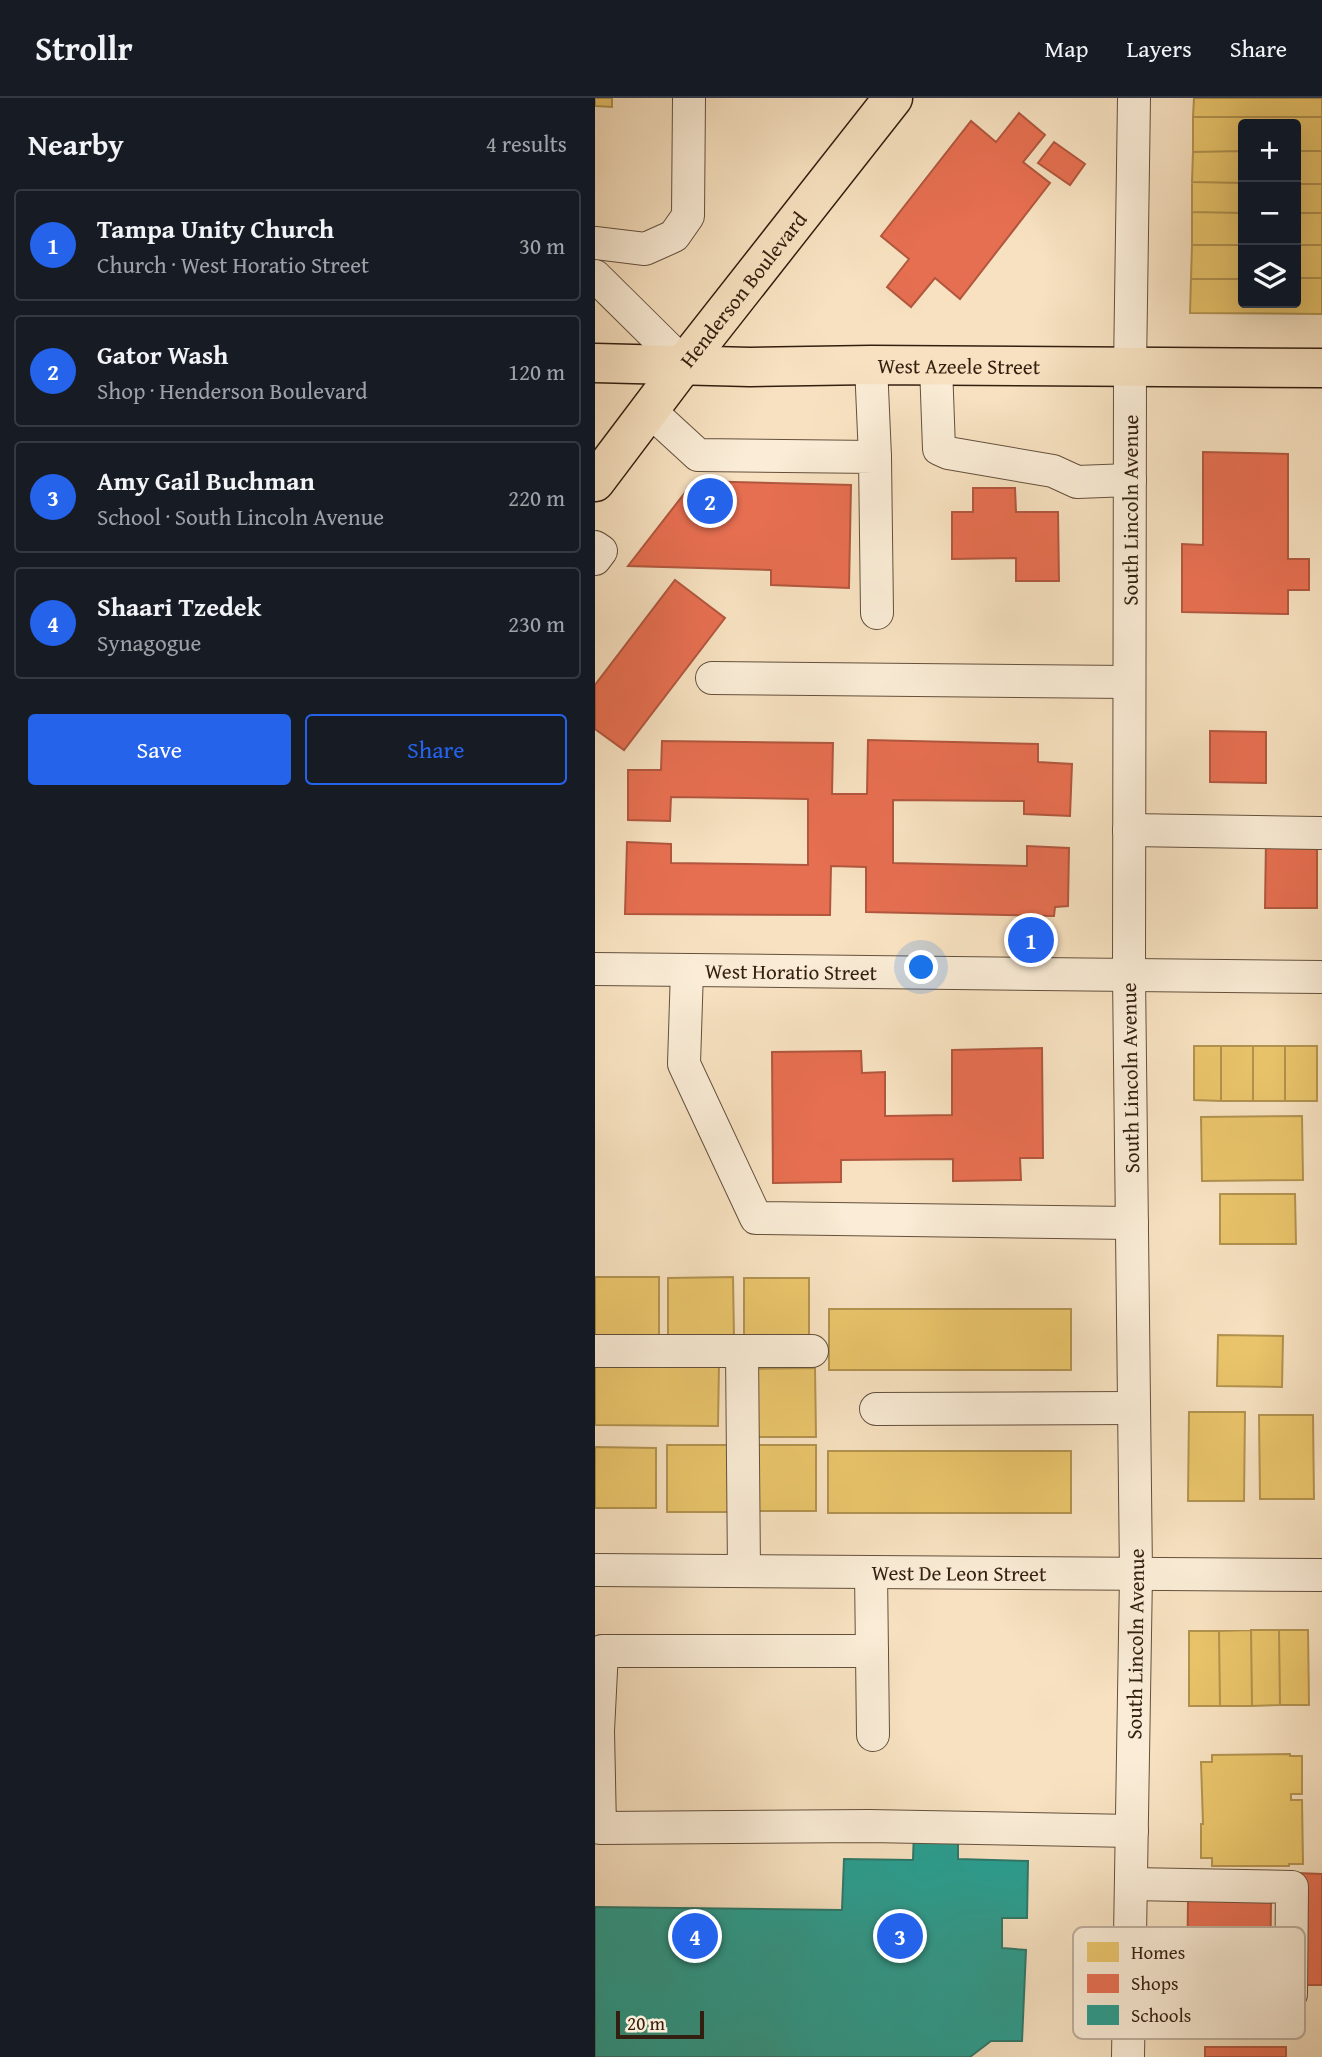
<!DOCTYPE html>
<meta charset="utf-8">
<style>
:root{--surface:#171b24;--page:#242831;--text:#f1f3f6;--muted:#9ea1a6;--line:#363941;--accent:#2563eb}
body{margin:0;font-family:"Gentium Book Plus",serif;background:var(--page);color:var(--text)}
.controls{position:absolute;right:21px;top:21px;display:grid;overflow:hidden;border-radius:7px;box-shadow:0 7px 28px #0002}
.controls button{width:63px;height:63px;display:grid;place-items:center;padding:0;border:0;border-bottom:2px solid var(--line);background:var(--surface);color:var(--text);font:35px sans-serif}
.scale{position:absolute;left:21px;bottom:18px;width:88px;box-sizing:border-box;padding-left:7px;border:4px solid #331f10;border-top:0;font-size:19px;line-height:24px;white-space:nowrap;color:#331f10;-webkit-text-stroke:5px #faecd6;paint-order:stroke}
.you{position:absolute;left:327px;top:870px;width:24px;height:24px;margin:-18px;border:5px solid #fff;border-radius:50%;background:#1a73e8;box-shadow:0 0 0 10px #1a73e833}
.badge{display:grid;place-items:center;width:46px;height:46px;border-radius:50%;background:var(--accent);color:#fff;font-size:23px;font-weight:700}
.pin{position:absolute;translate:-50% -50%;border:4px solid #fff;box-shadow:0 2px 7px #0006}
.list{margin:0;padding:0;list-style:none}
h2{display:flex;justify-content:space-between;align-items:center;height:91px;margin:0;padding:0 28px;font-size:30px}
h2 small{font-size:23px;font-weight:400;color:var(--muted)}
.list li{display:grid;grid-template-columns:46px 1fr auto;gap:21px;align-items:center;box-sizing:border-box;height:112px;margin:0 14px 14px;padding:0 14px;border:2px solid var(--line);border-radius:7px}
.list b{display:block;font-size:26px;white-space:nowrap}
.list p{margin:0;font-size:23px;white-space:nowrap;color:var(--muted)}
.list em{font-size:23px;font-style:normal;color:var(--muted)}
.actions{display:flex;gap:14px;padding:21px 28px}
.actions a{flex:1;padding:16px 0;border:2px solid var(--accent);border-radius:7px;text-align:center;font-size:24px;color:var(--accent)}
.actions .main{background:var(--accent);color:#fff}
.icon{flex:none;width:38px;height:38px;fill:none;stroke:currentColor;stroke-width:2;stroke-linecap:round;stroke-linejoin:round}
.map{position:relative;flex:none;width:727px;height:1959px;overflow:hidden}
header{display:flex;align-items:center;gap:42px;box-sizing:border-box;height:98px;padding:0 35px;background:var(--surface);border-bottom:2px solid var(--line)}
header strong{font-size:33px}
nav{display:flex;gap:38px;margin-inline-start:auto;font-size:24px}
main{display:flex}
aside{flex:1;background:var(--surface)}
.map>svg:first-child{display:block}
.homes{fill:#e9c46a;stroke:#b2924f;stroke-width:2}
.shops{fill:#e76f51;stroke:#b1573e;stroke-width:2}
.schools{fill:#2a9d8f;stroke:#2d7769;stroke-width:2}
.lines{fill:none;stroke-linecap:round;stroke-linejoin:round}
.minor-casing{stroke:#64503c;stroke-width:34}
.major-casing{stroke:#331f10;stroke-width:41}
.minor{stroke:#faecd6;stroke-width:32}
.major{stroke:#f7e1c0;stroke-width:38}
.labels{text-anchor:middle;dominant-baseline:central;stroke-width:7;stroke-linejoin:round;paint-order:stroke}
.street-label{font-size:21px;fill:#331f10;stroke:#faecd6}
.key{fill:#faecd6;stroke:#beae9b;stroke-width:2}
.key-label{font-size:19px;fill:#331f10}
</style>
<header>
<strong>Strollr</strong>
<nav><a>Map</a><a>Layers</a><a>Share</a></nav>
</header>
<main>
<aside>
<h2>Nearby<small>4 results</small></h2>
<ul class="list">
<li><span class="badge">1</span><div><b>Tampa Unity Church</b><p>Church · West Horatio Street</p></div><em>30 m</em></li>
<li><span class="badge">2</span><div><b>Gator Wash</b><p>Shop · Henderson Boulevard</p></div><em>120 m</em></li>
<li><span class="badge">3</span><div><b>Amy Gail Buchman</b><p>School · South Lincoln Avenue</p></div><em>220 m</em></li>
<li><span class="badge">4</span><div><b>Shaari Tzedek</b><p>Synagogue</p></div><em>230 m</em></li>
</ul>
<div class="actions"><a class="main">Save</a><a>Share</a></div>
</aside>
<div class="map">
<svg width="727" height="1959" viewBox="0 0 727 1959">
<rect width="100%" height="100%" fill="#f7e1c0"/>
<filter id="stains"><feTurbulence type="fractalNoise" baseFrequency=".00286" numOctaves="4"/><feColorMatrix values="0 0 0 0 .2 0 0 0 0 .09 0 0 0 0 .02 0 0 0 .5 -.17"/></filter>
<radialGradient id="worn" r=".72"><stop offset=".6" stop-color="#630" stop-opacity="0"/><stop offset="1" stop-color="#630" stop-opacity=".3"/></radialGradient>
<path class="homes" d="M0,0H17V9L0,8Z
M599,0H727V19H598Z
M598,19H727V53H701V26H648V53L598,54Z
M648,53V85L597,84L598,54Z
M701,53H727V86H701Z
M597,84L648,85V115L597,114Z
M701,86H727V115H701Z
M597,114L648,115V147H597Z
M701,115H727V147H701Z
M597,147H648V181H596Z
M701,147H727V180H701Z
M701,180H727V216L595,215L596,181H648V205H701Z
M599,948H626V1003L599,1002Z
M626,948H658V1003H626Z
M658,948H690V1003H658Z
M690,948H722V1003H690Z
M707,1018L708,1082L607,1083L606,1019Z
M625,1096H700L701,1146H625Z
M0,1179H64V1244H0Z
M138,1179L139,1242L73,1243V1180Z
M149,1180H214V1245L149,1244Z
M234,1211H476V1272H234Z
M623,1237L688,1238L687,1289L622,1288Z
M0,1264L124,1265L123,1328L0,1327Z
M220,1270L221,1339H158V1271Z
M594,1314H650L649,1403H593Z
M664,1317H718L719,1401H665Z
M72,1347H136V1414H72Z
M158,1347H221V1413H158Z
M0,1349L61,1350V1410H0Z
M233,1353H476V1415H233Z
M656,1532L657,1608H625L624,1533Z
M656,1532H684L685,1607L657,1608Z
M684,1532H713L714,1607H685Z
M594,1533H624L625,1608H594Z
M695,1656V1658H707V1696H696V1702H707L708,1766H694V1768H617V1760H606V1726H608L606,1664H617V1657Z"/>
<path class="shops" d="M424,15L450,37L428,64L455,85L365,201L340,180L316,209L292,189L314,161L286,138L376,23L401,44Z
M459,44L490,66L475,87L443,65Z
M608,354L693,356V461H714V492H693V516L587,514V446L608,447Z
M99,383L256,387L254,490L176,487V472L33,468Z
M378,390H420L421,414H463L464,483H421V460L357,461V414H378Z
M80,482L130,520L29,652L0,631V587Z
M615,633L671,634V685L615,684Z
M273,642L443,646V664L477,666L475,718L429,716V703L298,702V765L432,768V748L474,750L473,808L460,809L459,818L271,814V769L236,768L235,817L30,816L32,744L76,746V765L213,767V701L76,699L75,723L33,722V672H66L67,643L238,645L237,696H272Z
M671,741H722V810H670Z
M447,950L448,1060H425L426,1082L358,1083V1061L246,1062V1084L178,1085L177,954L266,953L267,975L290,974V1018L357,1017V952Z
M702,1775L727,1776V1887H701Z
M593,1801L676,1802L675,1890L592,1889Z
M610,1949H691V1959H610Z"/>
<path class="schools" d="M319,1733L363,1735V1761L433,1763L432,1820H407V1850L431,1852L427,1943H396L375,1959H0V1809L247,1812L249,1761L318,1762Z"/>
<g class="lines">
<defs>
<g id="minor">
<path d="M0,145L50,151L79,138L93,118L94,0"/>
<path d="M0,178L89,266"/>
<path d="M276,267L280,359"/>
<path d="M341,268L344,351L353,355L458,373L482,384L535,382"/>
<path d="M54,312L103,357L280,359L282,515"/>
<path d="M0,449L6,453L0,461"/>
<path d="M117,580L534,584"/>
<path d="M534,732L725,735"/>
<path id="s1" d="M0,871L727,879"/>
<path d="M92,872L89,966L161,1120L537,1125"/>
<path d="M0,1253H217"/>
<path d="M147,1253L149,1473"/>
<path d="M281,1311L539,1310"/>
<path id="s2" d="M0,1472L727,1477"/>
<path d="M276,1474L278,1637"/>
<path d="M277,1553H7L3,1633L5,1730L274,1728L537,1733"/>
<path d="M534,1897L696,1896L697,1789L536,1786"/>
<path d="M534,1921L678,1923"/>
<path id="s3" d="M533,1959L541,1476L534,877L535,270L539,0"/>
</g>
<g id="major">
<path id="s4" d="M0,265L155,269L276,267L727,270"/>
<path id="s5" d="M0,384L89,266L298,0"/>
</g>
</defs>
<use href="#minor" class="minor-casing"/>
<use href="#major" class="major-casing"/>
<use href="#minor" class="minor"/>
<use href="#major" class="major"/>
</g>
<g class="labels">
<g class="street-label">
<text stroke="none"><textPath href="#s5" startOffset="243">Henderson Boulevard</textPath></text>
<text stroke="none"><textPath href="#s4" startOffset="364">West Azeele Street</textPath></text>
<text stroke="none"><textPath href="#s3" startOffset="1547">South Lincoln Avenue</textPath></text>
<text stroke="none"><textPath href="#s1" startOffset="196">West Horatio Street</textPath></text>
<text transform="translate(535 980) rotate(-91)">South Lincoln Avenue</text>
<text stroke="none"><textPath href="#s2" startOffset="364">West De Leon Street</textPath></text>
<text stroke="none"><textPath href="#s3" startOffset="413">South Lincoln Avenue</textPath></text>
</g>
</g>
<rect x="478" y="1829" width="232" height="112" rx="10" class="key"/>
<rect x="492" y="1844" width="32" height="20" fill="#e9c46a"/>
<rect x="492" y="1876" width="32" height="19" fill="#e76f51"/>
<rect x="492" y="1907" width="32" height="20" fill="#2a9d8f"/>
<g class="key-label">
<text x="536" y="1861">Homes</text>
<text x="536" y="1892">Shops</text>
<text x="536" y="1924">Schools</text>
</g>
<rect width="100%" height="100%" filter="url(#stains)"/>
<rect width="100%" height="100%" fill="url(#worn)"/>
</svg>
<div class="controls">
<button>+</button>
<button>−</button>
<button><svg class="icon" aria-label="layers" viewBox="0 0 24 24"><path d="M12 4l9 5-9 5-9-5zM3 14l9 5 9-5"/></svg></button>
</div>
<div class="scale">20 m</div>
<div class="you"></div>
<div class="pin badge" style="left:436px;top:842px">1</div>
<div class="pin badge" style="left:115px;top:403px">2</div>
<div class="pin badge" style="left:305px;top:1838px">3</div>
<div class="pin badge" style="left:100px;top:1838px">4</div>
</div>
</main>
